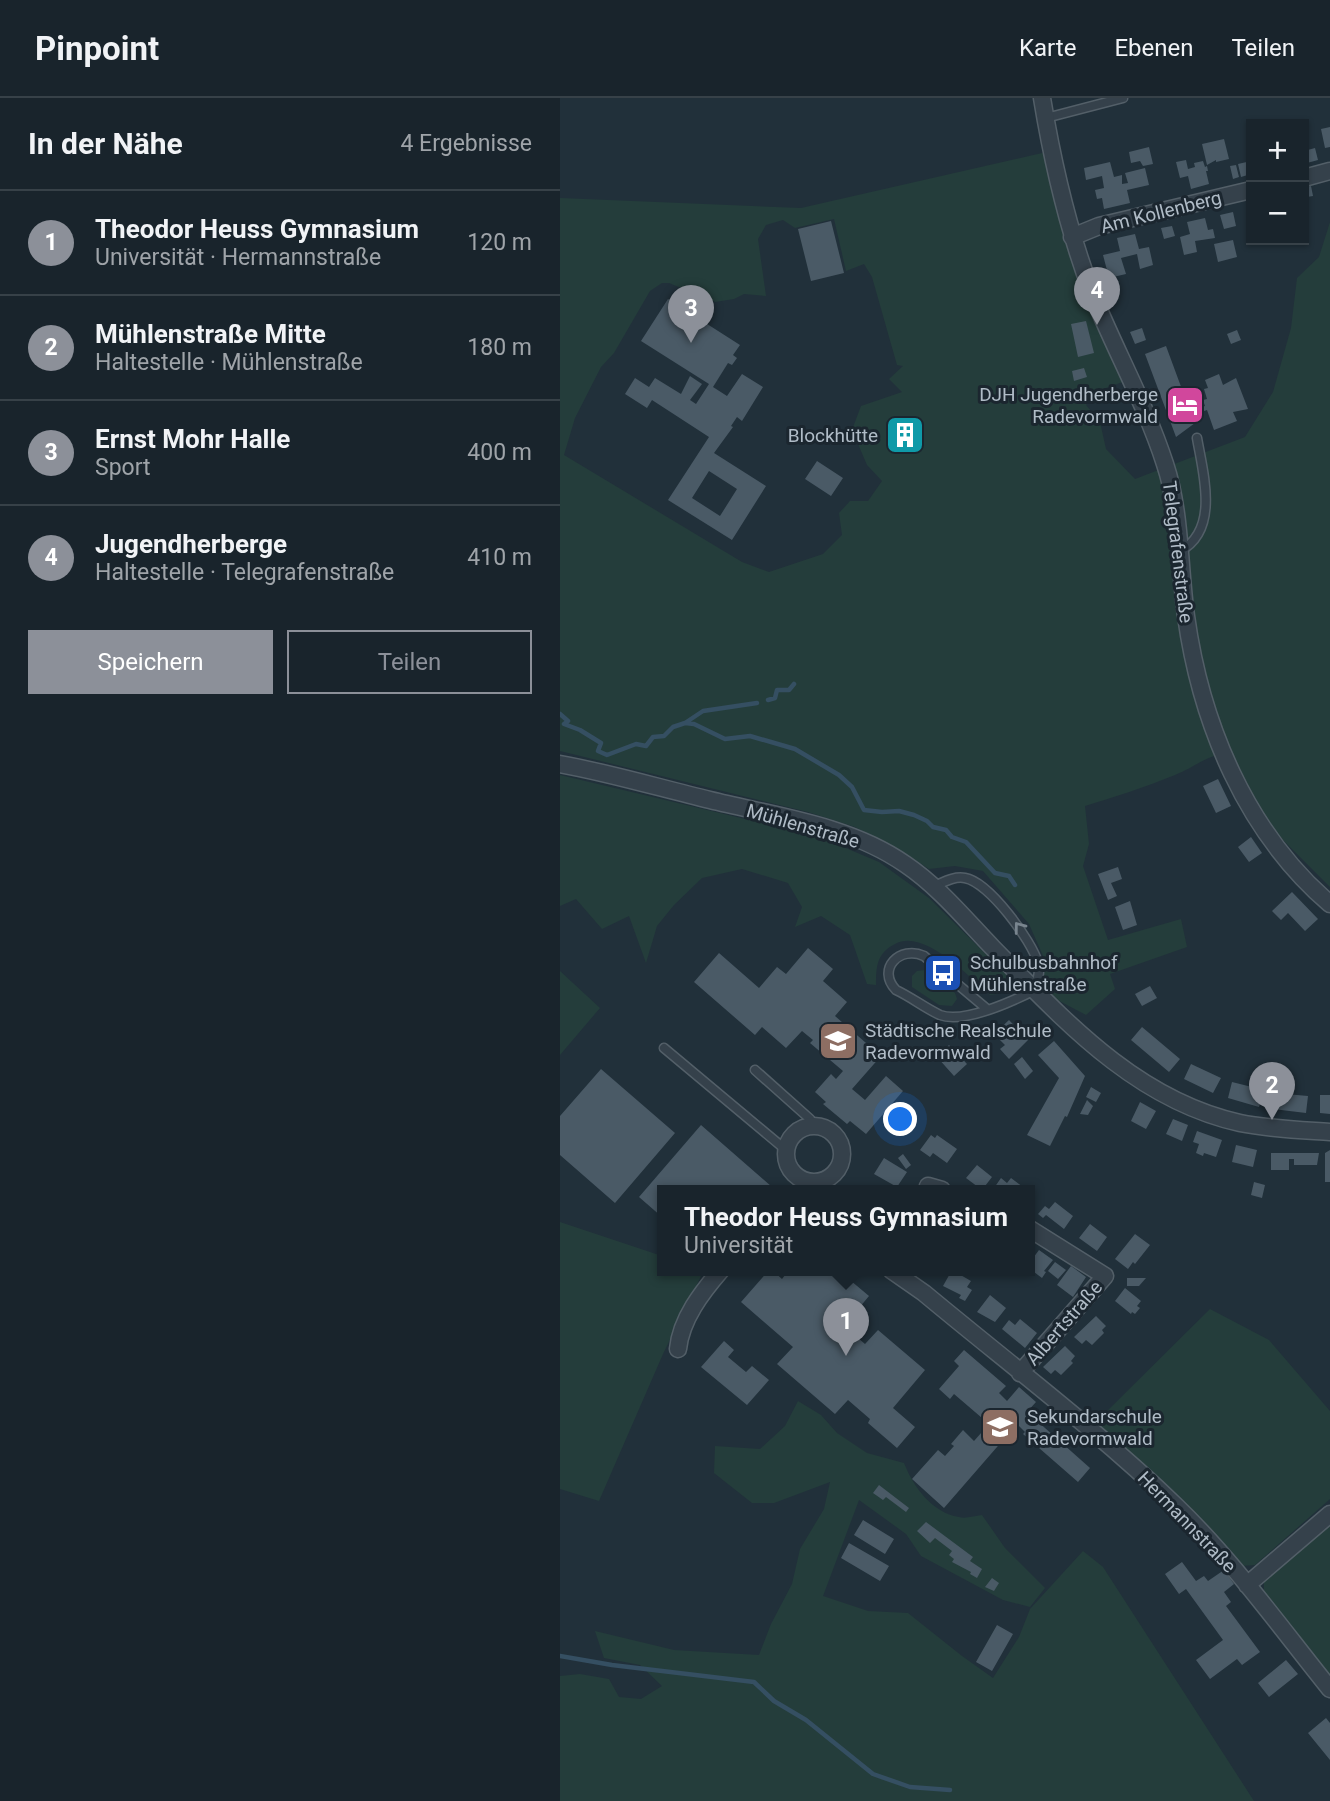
<!DOCTYPE html>
<html lang="de">
<meta charset="utf-8">
<style>
:root{--surface:#19242c;--page:#222c34;--text:#f1f3f6;--muted:#9fa4a9;--line:#374148;--accent:#8c9099}
body{margin:0;font-family:Roboto,sans-serif;background:var(--page);color:var(--text)}
.controls{position:absolute;right:21px;top:21px;display:grid;overflow:hidden;border-radius:0px;box-shadow:0 2px 5px #0004}
.controls button{width:63px;height:63px;display:grid;place-items:center;padding:0;border:0;border-bottom:2px solid var(--line);background:var(--surface);color:var(--text);font:35px sans-serif}
.you{position:absolute;left:341px;top:1022px;width:24px;height:24px;margin:-18px;border:5px solid #fff;border-radius:50%;background:#1a73e8;box-shadow:0 0 0 10px #1a73e833}
.badge{display:grid;place-items:center;width:46px;height:46px;border-radius:50%;background:var(--accent);color:#fff;font-size:23px;font-weight:700}
.pin{position:absolute;translate:-50% -58px;filter:drop-shadow(0 2px 4px #0008)}
.pin::after{content:'';position:absolute;top:37px;width:24px;height:21px;background:inherit;clip-path:polygon(0 0,100% 0,50% 100%)}
.popup{position:absolute;left:97px;top:1087px;width:378px;height:91px;box-sizing:border-box;display:grid;place-content:center;border-radius:0px;background:var(--surface);filter:drop-shadow(0 2px 5px #0005);font-size:23px;white-space:nowrap;color:var(--muted)}
.popup b{font-size:26px;color:var(--text)}
.popup::after{content:'';position:absolute;left:50%;top:100%;margin-left:-14px;border:14px solid transparent;border-top-color:var(--surface)}
.list{margin:0;padding:0;list-style:none}
h2{display:flex;justify-content:space-between;align-items:center;height:91px;margin:0;padding:0 28px;font-size:30px}
h2 small{font-size:23px;font-weight:400;color:var(--muted)}
.list li{display:grid;grid-template-columns:46px 1fr auto;gap:21px;align-items:center;box-sizing:border-box;height:105px;padding:0 28px;border-top:2px solid var(--line)}
.list b{display:block;font-size:26px;white-space:nowrap}
.list p{margin:0;font-size:23px;white-space:nowrap;color:var(--muted)}
.list em{font-size:23px;font-style:normal;color:var(--muted)}
.actions{display:flex;gap:14px;padding:21px 28px}
.actions a{flex:1;padding:16px 0;border:2px solid var(--accent);border-radius:0px;text-align:center;font-size:24px;color:var(--accent)}
.actions .main{background:var(--accent);color:#fff}
.map{position:relative;flex:none;width:770px;height:1703px;overflow:hidden}
header{display:flex;align-items:center;gap:42px;box-sizing:border-box;height:98px;padding:0 35px;background:var(--surface);border-bottom:2px solid var(--line)}
header strong{font-size:33px}
nav{display:flex;gap:38px;margin-inline-start:auto;font-size:24px}
main{display:flex}
aside{flex:1;background:var(--surface)}
.map>svg:first-child{display:block}
.green{fill:#243d3b;fill-rule:evenodd}
.lines{fill:none;stroke-linecap:round;stroke-linejoin:round}
.stream{stroke:#354f62;stroke-width:4.5}
.building{fill:#4a5a66;fill-rule:evenodd}
.service-casing{stroke:#535f68;stroke-width:11}
.minor-casing{stroke:#535f68;stroke-width:19}
.service{stroke:#35414b;stroke-width:8}
.minor{stroke:#35414b;stroke-width:16}
.oneway{stroke:#79858f}
.labels{text-anchor:middle;dominant-baseline:central;stroke-width:6;stroke-linejoin:round;paint-order:stroke}
.street-label{font-size:19px;fill:#b0bcc7;stroke:#1b262f}
.poi-label{font-size:19px;fill:#b0bcc7;stroke:#1b262f;text-anchor:start}
</style>
<header>
<strong>Pinpoint</strong>
<nav><a>Karte</a><a>Ebenen</a><a>Teilen</a></nav>
</header>
<main>
<aside>
<h2>In der Nähe<small>4 Ergebnisse</small></h2>
<ul class="list">
<li><span class="badge">1</span><div><b>Theodor Heuss Gymnasium</b><p>Universität · Hermannstraße</p></div><em>120 m</em></li>
<li><span class="badge">2</span><div><b>Mühlenstraße Mitte</b><p>Haltestelle · Mühlenstraße</p></div><em>180 m</em></li>
<li><span class="badge">3</span><div><b>Ernst Mohr Halle</b><p>Sport</p></div><em>400 m</em></li>
<li><span class="badge">4</span><div><b>Jugendherberge</b><p>Haltestelle · Telegrafenstraße</p></div><em>410 m</em></li>
</ul>
<div class="actions"><a class="main">Speichern</a><a>Teilen</a></div>
</aside>
<div class="map">
<svg width="770" height="1703" viewBox="0 0 770 1703">
<rect width="100%" height="100%" fill="#21303a"/>
<path class="green" d="M491,53L568,282L535,294L526,307L540,324L546,351L575,381L685,339L713,294L731,230L737,180L759,159L770,124V789L717,736L690,694L670,654C645,658 637,668 615,677C585,689 555,699 525,708L529,746L523,768L548,842L621,821L627,849L550,876L555,891L526,917L488,897L483,884L484,860L469,826L423,773L395,768L369,771L340,752L295,729L248,714L0,653V100L241,110ZM274,121L286,173L304,166L312,179L337,267L343,268L329,281L342,294L301,308L292,332L307,367L322,383L308,403H290L279,415L282,437L263,456L209,474L182,464L4,357L15,320L41,269L54,255L90,193L102,185H109L155,204L174,201L184,196L206,198L198,141L206,127L223,122L235,130Z
M0,677L257,738L319,764L369,800L448,878L449,889L445,895L430,897C409,879 364,830 335,846C317,855 316,868 316,887L307,886L290,837L261,818L235,829L242,809L228,785L182,771L142,780L114,807L97,828L86,865L69,818L42,831L16,801L0,808Z
M365,872L395,895L397,901L392,908L379,907L352,889V878L357,873Z
M0,873L40,910L0,957Z
M0,1124L102,1158V1172H144L103,1256L39,1403L0,1391Z
M650,1211L709,1242L770,1313V1401L695,1467L681,1468L625,1404L535,1325Z
M238,1303L261,1317L277,1335L307,1355L344,1365C353,1388 372,1415 399,1419C405,1421 415,1418 422,1417L445,1450L485,1490L470,1509L443,1502L361,1458L346,1436L299,1402L263,1498L308,1513L348,1515L402,1558L433,1580L459,1539L470,1511L523,1453L543,1469L694,1703H0V1578L20,1576L49,1581L59,1599L81,1601L102,1588L80,1567L44,1560L35,1533L114,1552L199,1557L211,1526L232,1486L240,1451L264,1411L270,1384L214,1405H192L154,1375L155,1348L200,1351L225,1328Z
M770,1424V1579L704,1497V1481Z"/>
<g class="lines">
<path class="stream" d="M208,602L215,600L217,592H229L234,586
M0,616L8,623L4,626L20,632L41,645L38,653L47,657L76,646L86,648L93,639L104,638L113,629L125,625L134,626L165,641L190,638L235,651L279,677L292,689L304,712L322,714L339,713L354,717L367,723L373,729L386,732L392,739L406,744L435,775L449,778L455,787
M125,625L143,613L197,605
M0,1558L52,1567L194,1584L214,1603L246,1622L313,1676L350,1689L390,1692"/>
</g>
<path class="building" d="M770,29V49L765,50L761,31Z
M664,41L669,61L656,64V62L647,67L642,46Z
M589,49L593,66L583,68L580,63L571,65L569,54Z
M755,50L758,62L747,65L744,53Z
M626,62L628,71L635,69L634,65L643,63L645,69L647,68L648,73H646L649,86L631,91L628,78L620,80L616,64Z
M691,63V76L681,79L678,66Z
M550,64L554,79L562,77V86L568,85L565,75L585,70L589,87L567,92L570,105L544,111L542,100L537,101L535,92L544,90L542,78L526,82L524,70Z
M676,67L679,79L673,81L670,68Z
M751,88L753,98L747,99L749,108L744,109V97L747,96L745,89Z
M673,114L676,128L664,131L660,117Z
M645,120L648,132L653,131L655,140L635,143L637,154L624,157L620,139L630,136L627,124Z
M271,123L284,175L251,183L238,131Z
M612,128L615,138L604,141L601,130Z
M575,136L579,151L589,149L593,167L580,171L577,156L561,160L566,176L549,180L543,157L560,153L557,140Z
M673,142L677,159L658,164L654,146Z
M108,201L180,247L173,257L177,260L172,267L168,265L153,289L167,298L182,276L203,289L182,323L177,319L171,328L173,329L154,355L206,388L172,442L108,402L149,339L92,302L87,310L65,296L75,280L89,289L95,280L121,296L130,278L142,286L130,302L136,306L149,286L81,243ZM149,373L177,391L160,418L132,400Z
M526,223L534,255L518,259L511,226Z
M582,230L586,242L575,246L570,234Z
M677,232L681,242L671,246L667,236Z
M606,248L630,313L645,308L643,302L647,301L644,291L648,290L645,282L659,276L663,287L676,280L688,311L673,314L677,323L654,332L647,312L632,317L635,325L616,339L585,256Z
M524,270L527,279L514,283L512,273Z
M361,326L363,346L328,348L327,328Z
M257,363L283,380L271,398L245,381Z
M658,681L671,708L656,715L643,688Z
M691,739L702,755L689,764L678,749Z
M558,769L562,781L551,785L557,798L548,802L538,776Z
M732,794L758,821L745,833L728,815L721,822L712,813Z
M570,803L577,827L563,832L555,809Z
M248,850L273,871L263,883L287,904L275,918L321,958L292,991L305,1002L326,978L343,993L306,1036L290,1023L287,1026L263,1006L266,1004L255,994L271,976L276,981L283,973L250,945L253,942L242,933L226,950L202,929L195,937L134,884L159,855L199,890L217,869L226,876Z
M590,888L597,900L582,908L575,896Z
M449,922L468,942L449,961L440,951L445,947L434,936Z
M582,929L620,961L609,974L571,942Z
M494,943L525,978L507,1019L505,1018L490,1048L467,1037L499,980L478,957Z
M389,947L407,966L394,978L377,959Z
M462,959L473,973L465,981L454,966Z
M631,966L661,980L653,995L624,981Z
M41,971L115,1035L55,1105L0,1057V1018Z
M672,984L704,992L699,1009L668,1000Z
M531,989L541,995L536,1004L526,999Z
M715,995L748,998L746,1015L713,1011Z
M760,997H770V1016L760,1015Z
M527,1002L533,1008L528,1017L520,1016Z
M580,1004L596,1013L586,1031L571,1023Z
M613,1021L628,1027L622,1043L606,1036Z
M141,1027L211,1088L207,1092H102V1119L79,1099Z
M637,1033L662,1042L656,1059L644,1055L643,1058L636,1055L639,1046L633,1044Z
M371,1037L375,1040L377,1037L397,1051L387,1065L373,1055L370,1059L360,1052Z
M676,1047L697,1052L693,1069L672,1064Z
M770,1052V1084H765V1055Z
M711,1055H759L757,1067H734V1061H729V1072H711Z
M343,1056L351,1067L346,1071L338,1060Z
M324,1060L347,1074L337,1089L314,1076Z
M417,1067L432,1079L422,1092L406,1080Z
M441,1080L447,1085L451,1080L467,1092H436L434,1090Z
M694,1084L705,1087L702,1100L691,1097Z
M495,1104L513,1118L504,1131L486,1117L483,1120L478,1116L485,1108L489,1111Z
M530,1126L547,1139L537,1153L519,1140Z
M575,1136L590,1147L575,1166L573,1164L568,1171L555,1161Z
M479,1152L493,1162L484,1173L486,1174L482,1180L470,1171V1164Z
M495,1164L506,1172L498,1181L488,1173Z
M511,1168L526,1179L513,1199L497,1187Z
M209,1172H212L222,1181L229,1172H278L309,1198L284,1228L305,1246L318,1232L365,1272L333,1310L355,1329L337,1350L308,1325L310,1321L288,1302L275,1316L217,1266L233,1249L181,1204Z
M392,1172L411,1183L407,1189L412,1192L405,1203L399,1200L401,1197L383,1188Z
M567,1180H586L579,1188H567Z
M565,1190L581,1203L577,1208L580,1210L575,1216L572,1214L571,1216L555,1203Z
M430,1197L446,1210L435,1224L417,1214Z
M536,1218L546,1228L542,1232L544,1235L532,1247L526,1242L522,1246L514,1239Z
M460,1221L477,1235L465,1250L442,1231L449,1222L455,1227Z
M164,1243L174,1252L168,1259L186,1274L192,1268L209,1282L187,1307L141,1269Z
M505,1248L515,1258L511,1263L513,1265L501,1277L495,1272L491,1276L483,1269Z
M404,1252L446,1288L439,1295L447,1303L459,1289L476,1304L467,1314L530,1370L518,1384L463,1336L465,1334L457,1326L384,1410L352,1381L378,1352L385,1358L394,1348L391,1346L403,1332L414,1343L429,1326L394,1296L390,1301L379,1291L399,1268L394,1263Z
M319,1387L349,1410L346,1414L326,1399L323,1402L313,1395Z
M303,1422L334,1441L325,1456L294,1437Z
M366,1424L413,1459L410,1463L422,1471L417,1480L410,1476L411,1474L392,1464L394,1461L389,1457L392,1453L375,1440L370,1445L357,1433Z
M289,1445L329,1468L320,1483L281,1460Z
M622,1464L636,1483L644,1478L648,1483L664,1472L674,1486L664,1494L671,1504L666,1508L700,1554L682,1567L677,1561L650,1581L636,1562L663,1542L626,1491L619,1496L605,1476Z
M432,1480L439,1485L434,1493L425,1489Z
M437,1527L453,1536L432,1573L416,1564Z
M726,1562L738,1576L709,1599L698,1585Z
M766,1620L770,1625V1662L748,1635Z"/>
<g class="lines">
<defs>
<path id="service" d="M486,20L563,0
M620,453C660,432 643,375 637,340
M374,788C384,784 394,778 405,780C429,784 472,843 478,865C481,874 477,883 475,892C453,903 403,926 380,917C365,910 351,899 336,892C316,871 340,847 364,858L427,911
M104,950L226,1052
M195,972L250,1021L254,1028"/>
<path id="minor" d="M482,0C493,67 508,132 532,195C555,252 586,307 605,366C621,414 619,468 626,518C641,626 686,734 770,806
M744,80L770,73
M512,139L539,128L691,92
M0,666C50,675 100,690 150,702C215,718 289,727 345,766C379,789 405,821 433,850C505,923 576,1002 680,1025C710,1031 740,1032 770,1034
M226 1056a28 28 0 1 1 56 0a28 28 0 1 1-56 0Z
M368,1088L382,1092
M331,1172L364,1195C448,1265 537,1332 616,1408C673,1463 720,1529 770,1591
M118,1251C121,1221 142,1194 161,1172
M460,1275L545,1178L470,1131
M687,1487L770,1416"/>
</defs>
<use href="#service" class="service-casing"/>
<use href="#minor" class="minor-casing"/>
<use href="#service" class="service"/>
<use href="#minor" class="minor"/>
</g>
<defs><path id="oneway-chevron" d="M-2-3.5L2.5 0L-2 3.5" fill="none" stroke-width="1.6" stroke-linecap="round" stroke-linejoin="round" transform="scale(1.75)"/></defs>
<use class="oneway" href="#oneway-chevron" transform="translate(459 829) rotate(-127)"/>
<defs>
<symbol id="hotel-square" viewBox="-11 -11 22 22"><rect x="-9" y="-9" width="18" height="18" rx="4" fill="#d1479c" stroke="#1b262f"/><path d="M-6-4.5h1.5V1H6V5H4.5V3h-9V5H-6ZM-4 0a1.8 1.8 0 1 1 3.6 0ZM.5 0V-2.5h3Q6-2.5 6 0Z" fill="#fff"/></symbol>
<symbol id="building-square" viewBox="-11 -11 22 22"><rect x="-9" y="-9" width="18" height="18" rx="4" fill="#0f9aa8" stroke="#1b262f"/><path d="M-4-6H4V6H1V3H-1V6H-4ZM-2.5-4.3h1.7v1.8h-1.7ZM.8-4.3h1.7v1.8H.8ZM-2.5-1h1.7V.8h-1.7ZM.8-1h1.7V.8H.8Z" fill="#fff"/></symbol>
<symbol id="bus-square" viewBox="-11 -11 22 22"><rect x="-9" y="-9" width="18" height="18" rx="4" fill="#1a4fb4" stroke="#1b262f"/><path d="M-5-6H5V4H4V6H2V4H-2V6H-4V4H-5ZM-3.5-4V0h7V-4ZM-3.5 1.2v1.5H-2V1.2ZM2 1.2v1.5H3.5V1.2Z" fill="#fff"/></symbol>
<symbol id="school-square" viewBox="-11 -11 22 22"><rect x="-9" y="-9" width="18" height="18" rx="4" fill="#8d6e63" stroke="#1b262f"/><path d="M0-5L7-2L0 1L-7-2ZM-4 1L0 2.5L4 1V4Q0 6-4 4Z" fill="#fff"/></symbol>
</defs>
<g fill-rule="evenodd">
<use href="#hotel-square" x="603" y="285" width="44" height="44"/>
<use href="#building-square" x="323" y="315" width="44" height="44"/>
<use href="#bus-square" x="361" y="853" width="44" height="44"/>
<use href="#school-square" x="256" y="921" width="44" height="44"/>
<use href="#school-square" x="418" y="1307" width="44" height="44"/>
</g>
<g class="labels">
<g class="street-label">
<text transform="translate(601 114) rotate(-14)">Am Kollenberg</text>
<text transform="translate(618 454) rotate(83)">Telegrafenstraße</text>
<text transform="translate(243 728) rotate(16)">Mühlenstraße</text>
<text transform="translate(504 1225) rotate(-49)">Albertstraße</text>
<text transform="translate(627 1424) rotate(46)">Hermannstraße</text>
</g>
<g class="poi-label">
<text x="598" y="296" text-anchor="end">DJH Jugendherberge<tspan x="598" dy="22">Radevormwald</tspan></text>
<text x="318" y="337" text-anchor="end">Blockhütte</text>
<text x="410" y="864">Schulbusbahnhof<tspan x="410" dy="22">Mühlenstraße</tspan></text>
<text x="305" y="932">Städtische Realschule<tspan x="305" dy="22">Radevormwald</tspan></text>
<text x="467" y="1318">Sekundarschule<tspan x="467" dy="22">Radevormwald</tspan></text>
</g>
</g>
</svg>
<div class="controls">
<button>+</button>
<button>−</button>
</div>
<div class="you"></div>
<div class="pin badge" style="left:286px;top:1258px">1</div>
<div class="popup"><b>Theodor Heuss Gymnasium</b>Universität</div>
<div class="pin badge" style="left:712px;top:1022px">2</div>
<div class="pin badge" style="left:131px;top:245px">3</div>
<div class="pin badge" style="left:537px;top:227px">4</div>
</div>
</main>
